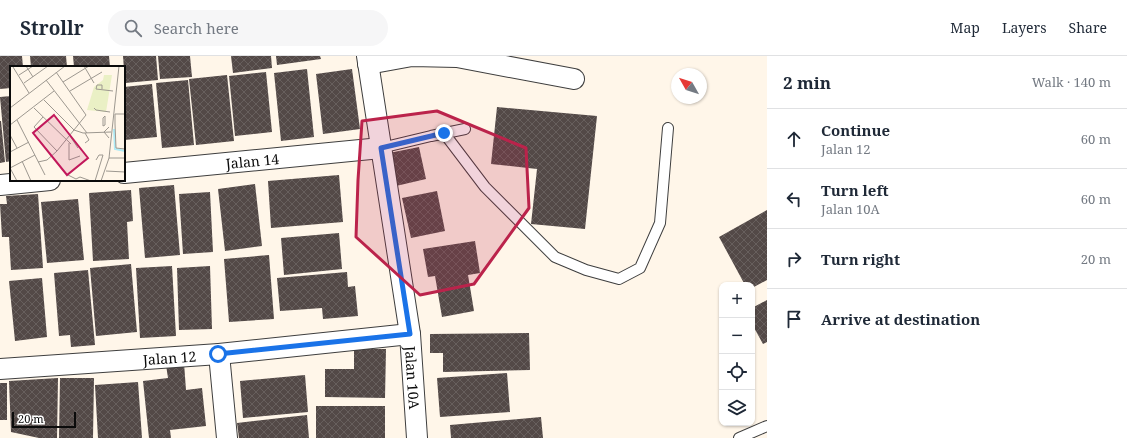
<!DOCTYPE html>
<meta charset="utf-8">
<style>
:root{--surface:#fff;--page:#f6f6f7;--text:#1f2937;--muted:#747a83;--line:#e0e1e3}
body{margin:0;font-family:"Noto Serif",serif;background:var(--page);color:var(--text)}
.controls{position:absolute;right:12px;bottom:12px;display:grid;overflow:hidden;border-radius:8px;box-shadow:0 1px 3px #0004}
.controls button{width:36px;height:36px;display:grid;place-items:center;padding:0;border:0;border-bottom:1px solid var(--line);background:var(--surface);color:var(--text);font:20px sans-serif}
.compass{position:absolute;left:671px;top:12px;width:36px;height:36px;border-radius:50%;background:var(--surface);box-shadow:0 1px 3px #0004;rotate:309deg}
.scale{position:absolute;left:12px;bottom:10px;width:64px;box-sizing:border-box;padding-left:4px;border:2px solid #0b0b0b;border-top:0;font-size:11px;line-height:14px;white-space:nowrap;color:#0b0b0b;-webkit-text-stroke:3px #fff;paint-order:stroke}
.stop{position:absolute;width:12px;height:12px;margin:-9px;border:3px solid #1a73e8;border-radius:50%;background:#fff}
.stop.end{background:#1a73e8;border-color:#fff;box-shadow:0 1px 4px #0008}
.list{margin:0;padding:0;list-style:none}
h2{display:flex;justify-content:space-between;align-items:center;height:52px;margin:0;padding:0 16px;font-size:17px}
h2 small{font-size:13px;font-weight:400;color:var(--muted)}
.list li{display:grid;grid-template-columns:26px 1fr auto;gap:12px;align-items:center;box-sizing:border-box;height:60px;padding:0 16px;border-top:1px solid var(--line)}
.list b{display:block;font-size:15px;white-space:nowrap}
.list p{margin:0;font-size:13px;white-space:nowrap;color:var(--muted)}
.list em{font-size:13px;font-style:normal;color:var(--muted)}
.icon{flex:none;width:22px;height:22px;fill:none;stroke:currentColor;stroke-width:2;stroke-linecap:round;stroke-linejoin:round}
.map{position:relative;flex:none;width:767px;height:382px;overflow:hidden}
header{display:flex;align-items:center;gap:24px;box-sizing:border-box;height:56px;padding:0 20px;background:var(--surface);border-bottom:1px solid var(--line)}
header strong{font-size:19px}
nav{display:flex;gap:22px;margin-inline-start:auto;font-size:14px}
.search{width:280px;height:36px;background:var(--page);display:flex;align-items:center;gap:10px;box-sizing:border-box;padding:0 14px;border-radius:22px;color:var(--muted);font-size:15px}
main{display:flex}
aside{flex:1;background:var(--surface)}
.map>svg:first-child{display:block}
.building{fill:url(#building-cross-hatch)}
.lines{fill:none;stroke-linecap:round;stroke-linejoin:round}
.service-casing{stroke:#3e3e3e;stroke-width:12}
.minor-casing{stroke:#3e3e3e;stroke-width:22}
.service{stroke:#fff;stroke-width:10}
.minor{stroke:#fff;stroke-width:20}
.route{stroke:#1a73e8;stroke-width:5}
.marked{fill:#bb234b;fill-opacity:0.2;stroke:#bb234b;stroke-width:3;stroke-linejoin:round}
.labels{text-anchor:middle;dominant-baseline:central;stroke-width:4;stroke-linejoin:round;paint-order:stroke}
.street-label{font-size:14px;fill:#0b0b0b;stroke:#fff}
.inset-river{fill:none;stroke:#aeebf6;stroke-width:2}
.inset-road{fill:none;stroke:#9d9890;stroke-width:1}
.view{fill:#c2185b;fill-opacity:0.15;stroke:#c2185b;stroke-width:2}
.inset-edge{fill:none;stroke:#0b0b0b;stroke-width:2}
</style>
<header>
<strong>Strollr</strong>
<div class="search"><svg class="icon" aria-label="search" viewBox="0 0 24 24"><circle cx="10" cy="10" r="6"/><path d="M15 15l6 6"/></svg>Search here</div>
<nav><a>Map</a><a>Layers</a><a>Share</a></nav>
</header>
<main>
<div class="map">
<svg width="767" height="382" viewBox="0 0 767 382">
<defs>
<pattern id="building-cross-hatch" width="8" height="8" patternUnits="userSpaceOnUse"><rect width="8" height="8" fill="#534947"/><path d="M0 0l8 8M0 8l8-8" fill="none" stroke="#675f5d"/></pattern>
</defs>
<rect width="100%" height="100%" fill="#fff6e9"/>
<path class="building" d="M0,0H22L23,11H11V32L0,33Z
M30,0H66L67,11H31Z
M73,0H109L110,11H74Z
M123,0H156L158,24L125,27Z
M158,0H190L192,21L160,23Z
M231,0H271L272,12L233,17Z
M276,0H320L321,3L277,9Z
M307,13L314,81L281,85L274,17Z
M352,13L360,73L323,78L316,18Z
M266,16L272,76L235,80L229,20Z
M227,19L234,85L196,89L189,23Z
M188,24L194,89L162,92L156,27Z
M152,28L157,81L124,84V31Z
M11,40V105L6,106L0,41Z
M497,51L597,60L585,173L531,168L537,113L491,108Z
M0,65H1L5,106L0,107Z
M419,91L426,123L396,130L389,97Z
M339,119L343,166L271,172L268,125Z
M255,128L262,190L225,195L218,133Z
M174,129L180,199L145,202L139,132Z
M131,134L133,165L127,166L129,203L93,205L89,137Z
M437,135L445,175L411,182L402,142Z
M210,136L213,196L183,198L179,138Z
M38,138L43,212L11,214L9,181H2L0,148H7L6,140Z
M78,143L84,204L47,207L41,146Z
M767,154V224L752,232V229H745L719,181Z
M339,177L342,213L284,219L281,182Z
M475,185L480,217L468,219L474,255L442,261L435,220L428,221L423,193Z
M269,199L274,263L229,266L224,203Z
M131,208L137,276L96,280L90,212Z
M172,210L176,280L140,282L136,212Z
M210,210L212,273L179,274L177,212Z
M88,214L95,289L71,291L70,279L59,280L54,217Z
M347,216L348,231L355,230L358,260L323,263L322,252L280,255L277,222Z
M42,222L47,281L15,285L9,225Z
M767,244V286L763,288L752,268V252Z
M529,277L530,314L443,316V297H430V278Z
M354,293H386L385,342L325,341V313H354Z
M184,307L186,334L202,332L206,370L170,374L171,382H149L143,325L168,322L166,309Z
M507,317L510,356L440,361L437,322Z
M305,319L308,356L243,362L240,325Z
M58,322L57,382H39L11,376L9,325Z
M60,322H94L93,382H59Z
M138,326L142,382H98L95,329Z
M0,327H7V364H0Z
M316,350H385V382H316Z
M307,359L309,382H239L237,367Z
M541,361L543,382H451L450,369Z"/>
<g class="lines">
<defs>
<path id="service" d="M444,77L485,131L555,201L586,214L619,223L640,212L660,167L668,72
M381,92L431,80L465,73
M739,382L767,370"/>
<g id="minor">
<path id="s1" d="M367,0L410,278L417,382"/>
<path d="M368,8L412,0L457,1L574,23"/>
<path id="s2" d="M124,117L381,92"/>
<path d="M0,129L50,124"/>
<path d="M219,298L227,382"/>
<path id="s3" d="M0,313L219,298L410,278"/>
</g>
</defs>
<use href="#service" class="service-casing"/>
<use href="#minor" class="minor-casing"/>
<use href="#service" class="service"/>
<use href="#minor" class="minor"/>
</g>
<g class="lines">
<path class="route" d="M218,298L410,278L381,92L444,77"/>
</g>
<path class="marked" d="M437,55L526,92L529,152L474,228L420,239L356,181L358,124L362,65Z"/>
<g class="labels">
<g class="street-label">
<text stroke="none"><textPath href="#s2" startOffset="129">Jalan 14</textPath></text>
<text stroke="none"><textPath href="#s3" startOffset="170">Jalan 12</textPath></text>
<text stroke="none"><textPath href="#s1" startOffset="325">Jalan 10A</textPath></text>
</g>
</g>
<g transform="translate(10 10)">
<rect width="115" height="115" fill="#fff6e9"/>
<path d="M94,9H102L96,46L77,44L84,21L93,14Z" fill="#eaf0c5"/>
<path class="inset-river" d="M104,63L105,83L115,85"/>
<path class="inset-road" d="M16,0L23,11M74,0L84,17M3,1L19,27M9,9L23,0M36,14L77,67M53,16L79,0M14,17L38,0M92,23V19H87L86,23L103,25M60,25L92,6M34,34L64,64L73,67L101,66M0,42L55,0M24,42L61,78M84,42L86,44L100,46M115,48H105V58L106,82L115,83M95,50V59L93,60V52ZM33,51L24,61L47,85M7,54L35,109M0,59L44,25M75,67L79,74L75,77M0,69L7,82M60,70L68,82M99,72L94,66L99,61M59,77V94L70,90M0,86L19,76M99,92H115M12,95L21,115M28,96L37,94L47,85L76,49L46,6M0,102L25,89M0,102L7,115M96,105L115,106M56,108L66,113L70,111L81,115M85,115L93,89H89L86,94M91,115L99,92L109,0"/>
<path class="view" d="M44,49L78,92L57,109L23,67Z"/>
<rect width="115" height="115" class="inset-edge"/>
</g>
</svg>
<div class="controls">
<button>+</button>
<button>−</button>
<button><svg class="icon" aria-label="locate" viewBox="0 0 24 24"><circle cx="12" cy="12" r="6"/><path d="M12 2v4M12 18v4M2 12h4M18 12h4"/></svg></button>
<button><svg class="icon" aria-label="layers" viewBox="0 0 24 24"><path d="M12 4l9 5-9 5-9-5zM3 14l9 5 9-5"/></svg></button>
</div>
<svg class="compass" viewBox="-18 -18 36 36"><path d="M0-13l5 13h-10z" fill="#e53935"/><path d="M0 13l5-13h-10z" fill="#747a83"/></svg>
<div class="scale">20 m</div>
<div class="stop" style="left:218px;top:298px"></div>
<div class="stop end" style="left:444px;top:77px"></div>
</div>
<aside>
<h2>2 min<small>Walk · 140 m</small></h2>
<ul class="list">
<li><svg class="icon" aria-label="ahead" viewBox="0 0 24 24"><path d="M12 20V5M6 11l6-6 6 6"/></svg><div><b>Continue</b><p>Jalan 12</p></div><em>60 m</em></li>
<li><svg class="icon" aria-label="left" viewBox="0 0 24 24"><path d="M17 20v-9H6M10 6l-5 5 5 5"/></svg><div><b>Turn left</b><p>Jalan 10A</p></div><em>60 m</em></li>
<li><svg class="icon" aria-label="right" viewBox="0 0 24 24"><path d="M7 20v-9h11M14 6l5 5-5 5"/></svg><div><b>Turn right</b></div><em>20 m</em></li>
<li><svg class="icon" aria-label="arrive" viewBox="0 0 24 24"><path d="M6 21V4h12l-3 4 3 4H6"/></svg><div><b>Arrive at destination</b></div></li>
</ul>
</aside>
</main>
